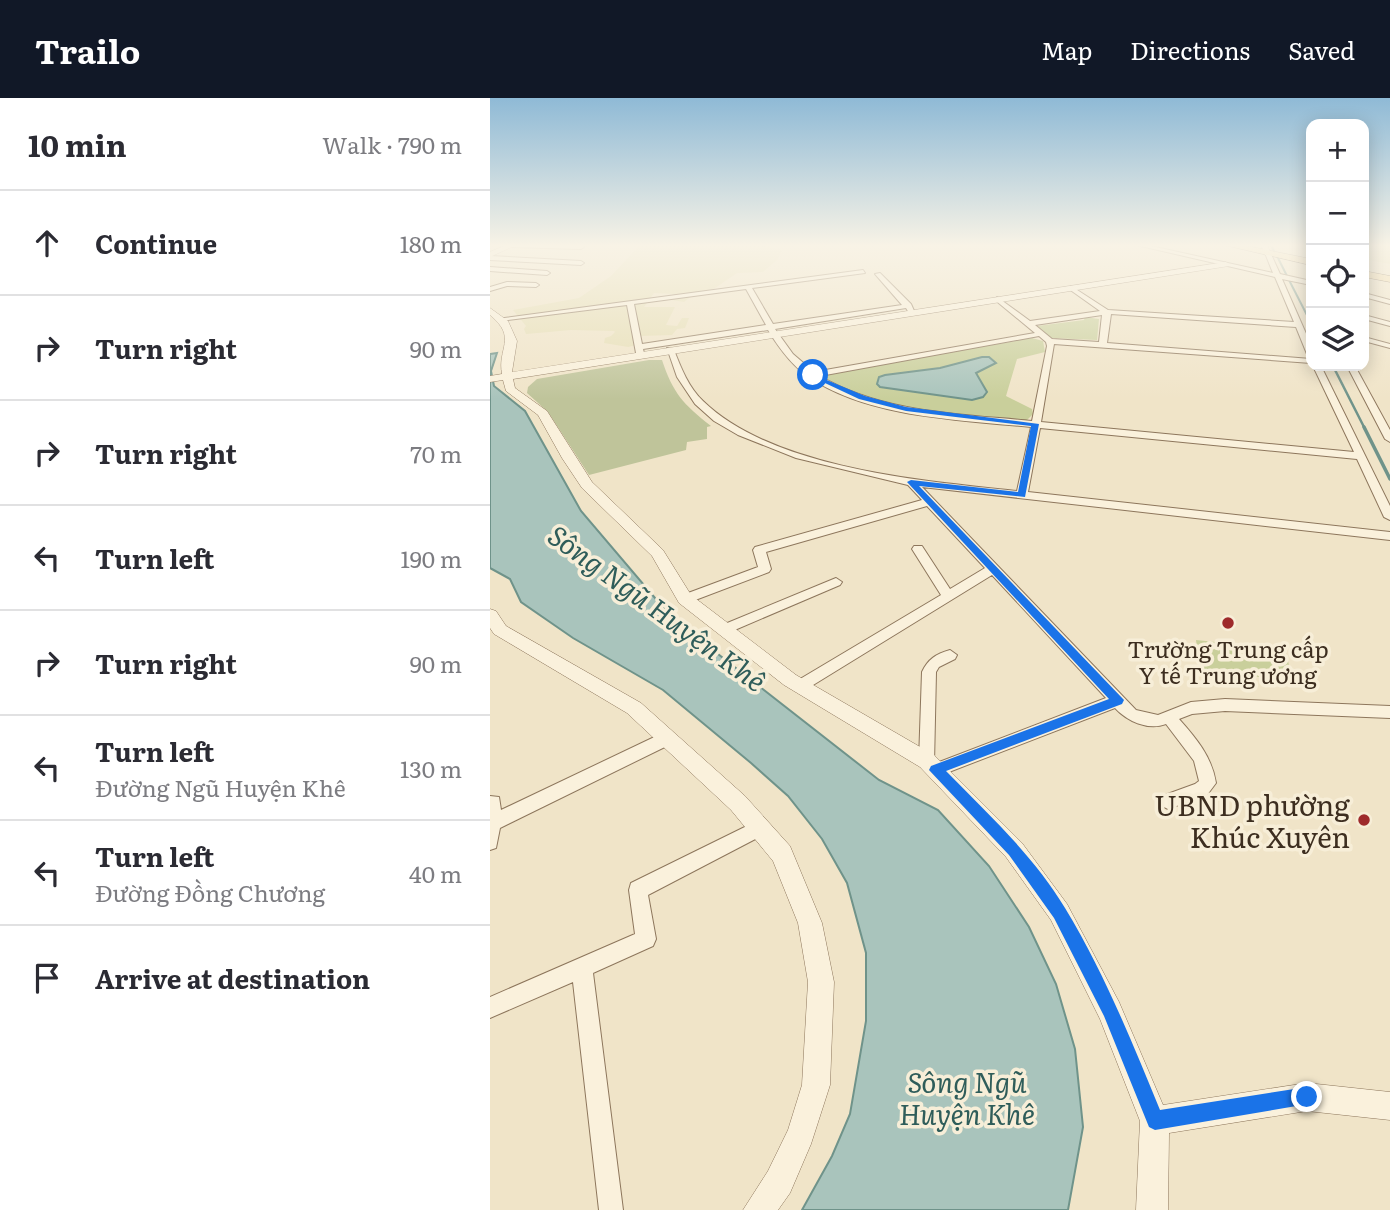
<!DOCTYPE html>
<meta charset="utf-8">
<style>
:root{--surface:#fff;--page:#f7f7f7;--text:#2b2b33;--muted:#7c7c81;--line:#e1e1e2;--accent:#111827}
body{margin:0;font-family:Literata,serif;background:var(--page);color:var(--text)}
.controls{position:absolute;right:21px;top:21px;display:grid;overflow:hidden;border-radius:14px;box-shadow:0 4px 18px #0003}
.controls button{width:63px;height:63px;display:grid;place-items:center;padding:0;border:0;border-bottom:2px solid var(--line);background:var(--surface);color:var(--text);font:35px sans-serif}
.stop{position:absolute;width:21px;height:21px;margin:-16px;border:5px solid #1a73e8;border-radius:50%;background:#fff}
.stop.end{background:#1a73e8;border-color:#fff;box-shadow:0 2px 7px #0008}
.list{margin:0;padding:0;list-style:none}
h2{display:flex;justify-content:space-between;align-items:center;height:91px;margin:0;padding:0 28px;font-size:30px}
h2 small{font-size:23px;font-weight:400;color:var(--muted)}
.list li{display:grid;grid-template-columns:46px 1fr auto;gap:21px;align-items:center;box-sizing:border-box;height:105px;padding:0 28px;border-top:2px solid var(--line)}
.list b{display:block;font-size:26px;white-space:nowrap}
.list p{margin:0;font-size:23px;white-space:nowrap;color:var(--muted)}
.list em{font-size:23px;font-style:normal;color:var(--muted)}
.icon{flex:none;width:38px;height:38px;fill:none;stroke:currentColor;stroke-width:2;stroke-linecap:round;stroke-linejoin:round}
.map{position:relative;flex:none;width:900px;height:1112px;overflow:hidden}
header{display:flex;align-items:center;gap:42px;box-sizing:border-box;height:98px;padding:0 35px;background:var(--accent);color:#fff}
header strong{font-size:33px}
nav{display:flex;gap:38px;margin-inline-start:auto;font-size:24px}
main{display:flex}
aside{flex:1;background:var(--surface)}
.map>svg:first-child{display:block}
.farmland{fill:#e6deb5}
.green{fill:#c9cf9b}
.cemetery{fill:#bfc49a}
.water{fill:#a9c4bc;stroke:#6f938a;stroke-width:2}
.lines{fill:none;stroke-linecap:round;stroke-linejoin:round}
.stream-far2{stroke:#6f938a;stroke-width:2}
.stream-far1{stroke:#6f938a;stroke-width:2.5}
.stream{stroke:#6f938a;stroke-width:3.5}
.minor-casing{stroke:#8d765c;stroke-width:2}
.tertiary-casing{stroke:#8d765c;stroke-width:1}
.primary-casing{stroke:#5b4430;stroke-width:1}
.minor{fill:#faf1dc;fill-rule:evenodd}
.tertiary{fill:#faf1dc;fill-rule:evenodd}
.primary{fill:#f3d9a0;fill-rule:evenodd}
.route{fill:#1a73e8}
.poi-dot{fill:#9e2a2b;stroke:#f7eed8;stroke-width:2.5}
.labels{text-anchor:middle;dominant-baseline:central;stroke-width:7;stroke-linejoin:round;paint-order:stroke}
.poi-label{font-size:23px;fill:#3d2e20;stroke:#f7eed8}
.near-water-label{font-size:28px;font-style:italic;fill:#2f5d5a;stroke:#f7eed8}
.near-poi-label{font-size:28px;fill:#3d2e20;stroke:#f7eed8;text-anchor:end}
</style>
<header>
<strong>Trailo</strong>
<nav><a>Map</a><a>Directions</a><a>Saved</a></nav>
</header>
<main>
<aside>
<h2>10 min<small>Walk · 790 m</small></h2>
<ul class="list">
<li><svg class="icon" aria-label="ahead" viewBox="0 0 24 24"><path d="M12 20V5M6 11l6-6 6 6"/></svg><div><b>Continue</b></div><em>180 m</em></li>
<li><svg class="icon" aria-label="right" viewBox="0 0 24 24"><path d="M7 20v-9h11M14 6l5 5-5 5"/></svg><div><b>Turn right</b></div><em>90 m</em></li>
<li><svg class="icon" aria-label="right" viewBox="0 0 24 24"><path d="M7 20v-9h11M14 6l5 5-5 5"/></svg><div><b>Turn right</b></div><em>70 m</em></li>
<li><svg class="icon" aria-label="left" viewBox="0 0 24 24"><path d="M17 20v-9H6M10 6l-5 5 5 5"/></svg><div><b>Turn left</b></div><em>190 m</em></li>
<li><svg class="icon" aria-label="right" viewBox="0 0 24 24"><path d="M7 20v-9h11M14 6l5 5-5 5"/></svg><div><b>Turn right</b></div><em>90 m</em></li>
<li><svg class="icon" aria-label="left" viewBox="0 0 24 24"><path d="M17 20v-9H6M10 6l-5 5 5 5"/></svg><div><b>Turn left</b><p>Đường Ngũ Huyện Khê</p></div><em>130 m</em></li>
<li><svg class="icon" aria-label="left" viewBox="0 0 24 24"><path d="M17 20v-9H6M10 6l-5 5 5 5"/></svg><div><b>Turn left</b><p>Đường Đồng Chương</p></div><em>40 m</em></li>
<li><svg class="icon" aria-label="arrive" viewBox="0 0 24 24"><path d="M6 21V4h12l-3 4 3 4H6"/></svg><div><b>Arrive at destination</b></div></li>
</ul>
</aside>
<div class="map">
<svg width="900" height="1112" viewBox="0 0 900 1112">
<rect width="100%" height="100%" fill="#f0e4c8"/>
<path class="farmland" d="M151,146H267L292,152L288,161L273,174L247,175L215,197L204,196L194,204L182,202L184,196L164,195L154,209H185L176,227L187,228L192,220H199L195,230L187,231L182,237L150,238L147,247L138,249L114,245L115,240L121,238L125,234L124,233L81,232L36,236L34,231L36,228L23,212L89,200L121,178Z
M874,146H900V166L874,161Z"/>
<path class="green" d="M595,219L609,221L607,242L561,240L547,228L594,222Z
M542,240L553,243L555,254L527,261L516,298L542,311L543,316L537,322C489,321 371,310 335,279L338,276L360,272Z
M706,542L795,551L803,583L710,572Z"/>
<path class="cemetery" d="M159,262H172C183,295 193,306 221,328L217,329V341L197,344L196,352L99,377L58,314L37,295L38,289L47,281Z"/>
<path class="water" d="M7,255L1,273L4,288L35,313L91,413L182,520L389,682L448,712L499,768L539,829L566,886L585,951L593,1029L578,1112H312L342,1058L360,1016L376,923V855L357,785L332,741L298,698L261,665L173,592L83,540L31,504L20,481L0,470V256Z
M492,259H499L506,265L486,275L497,294L493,299L482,302L390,289L387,286L389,279L395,277L450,270Z"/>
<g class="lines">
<path class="stream-far2" d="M780,146L784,153
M788,160L797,178
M799,182L821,225"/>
<path class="stream-far1" d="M843,268L875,331"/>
<path class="stream" d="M874,329L900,381"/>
<defs>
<path id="minor" d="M20,146L91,147L94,149L91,151L22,149Z
M642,146H652L783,175L775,155L780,154L790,176L821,183V187L792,181L821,247V258L817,256L806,229L621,216L617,245L821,261V265L564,246L551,324L864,354L823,268H831L900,408V422L894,419L867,361L550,330L538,394L900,434V442L432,389L646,612L668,617L701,604L735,601L900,608V620L735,613L702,616L689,621C706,640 722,659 726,685L717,697L678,711L672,708L670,703L672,698L705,686L709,683L704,663L676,626C658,633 637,623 625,610L446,679L440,677L439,669L431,668L429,663L432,574C438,561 446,556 460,552L467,557L465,561L449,569L446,574L444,666L616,600L502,477L315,592H305L303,588L305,584L451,497L422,451L424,448H432L460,491L495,470L437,408L276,454L281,471L279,474L200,504L195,505L189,501L190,498L268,469L263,452L265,449L432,402L418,387L306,360L248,337L224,323L205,306L187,279L177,250L184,252C191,270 199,290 213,303C283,371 434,383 527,393L541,329C471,322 380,320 320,280C302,268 289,250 278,232L153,251L154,255L150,257L146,255L137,207L11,223L7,221L373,172L375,175L262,190L283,226L412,207L385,176L390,175L421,206L425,215H419L416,210L285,231L303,256L324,274L545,235L505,202L507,199L540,223L610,213L579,191L581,188L618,212L804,224L785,179ZM256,191L276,227L152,246L144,206ZM612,217L609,244L562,241L545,227ZM549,238L556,244L557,248L542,323C471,316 393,315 330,278Z
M0,158L91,163L94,165L91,167L0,162Z
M0,169L57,173L60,175L57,177L0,173Z
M17,184L46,185L49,187L46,189L17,188L0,193V189Z
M874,195L900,202V206L874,199Z
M874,217L900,224V228L874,221Z
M874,239L900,246V250L874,243Z
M857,268H865L900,332V344L895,341Z
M346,480L352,484L350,487L240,534H230L228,531L230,528Z
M177,633L183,635L185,640L183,645L10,730L6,750L0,752V698L9,699L11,712Z
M269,722L275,724L278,730L275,736L158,797L166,841L163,848L103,875L133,1112H109L83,884L0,920V899L145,836L139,792L141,785Z"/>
<path id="tertiary" d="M19,146H28L0,159V154Z
M771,146H777L781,157H775Z
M736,164L739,168L23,281L25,290L57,313L102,384L173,452L201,497L306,577L444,657L532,745L577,806L629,904L673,1007L817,985L900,994V1022L817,1013L679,1035L678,1112H646L650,1023L610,921L561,822L516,759L430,669L294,587L189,505L162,458L92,390L72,360L48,317L16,293L13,282L0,284V278L12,276C7,250 28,240 0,217V210L18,223L27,243L22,274Z
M0,511L6,513L16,528L151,605L255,698L300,748L332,825L344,884L340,987L321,1046L300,1095L288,1112H253L278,1073L298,1032L312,987L318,884L308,825L283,763L241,712L137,615L4,536L0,530Z"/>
<path id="primary" d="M730,146H747L821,161V167Z
M874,173L900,178V184L874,179Z"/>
</defs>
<use href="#minor" class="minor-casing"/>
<use href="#tertiary" class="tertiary-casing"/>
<use href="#primary" class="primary-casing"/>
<use href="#minor" class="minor"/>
<use href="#tertiary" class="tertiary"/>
<use href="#primary" class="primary"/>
</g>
<linearGradient id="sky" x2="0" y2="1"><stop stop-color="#8fbad6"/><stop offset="0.49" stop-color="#f8f3e6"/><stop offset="1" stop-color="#f8f3e6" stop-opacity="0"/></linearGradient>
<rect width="900" height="301" fill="url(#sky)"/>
<path class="route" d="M320,275L375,298L416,309L549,326L535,399L429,388L634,602L632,606L456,673C498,716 544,758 575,810C614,874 642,944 670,1012L817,989L824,992L826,999L824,1005L665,1032L659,1029L614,918L564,820L519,757L439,672L441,668L619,601L417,384L421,382L528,394L541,328L416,313L369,301L320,278Z"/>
<g class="poi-dot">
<circle cx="738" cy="525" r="7"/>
<circle cx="874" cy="722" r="7"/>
</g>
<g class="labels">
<g class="poi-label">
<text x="738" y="550">Trường Trung cấp<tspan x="738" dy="26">Y tế Trung ương</tspan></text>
</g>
<g class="near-water-label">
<text transform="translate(168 509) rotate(36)">Sông Ngũ Huyện Khê</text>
<text x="477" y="983">Sông Ngũ<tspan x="477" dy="32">Huyện Khê</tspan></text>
</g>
<g class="near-poi-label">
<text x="860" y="706">UBND phường<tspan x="860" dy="32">Khúc Xuyên</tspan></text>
</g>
</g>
</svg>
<div class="controls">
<button>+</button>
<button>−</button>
<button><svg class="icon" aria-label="locate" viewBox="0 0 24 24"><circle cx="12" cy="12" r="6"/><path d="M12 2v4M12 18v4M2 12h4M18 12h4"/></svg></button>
<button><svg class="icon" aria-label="layers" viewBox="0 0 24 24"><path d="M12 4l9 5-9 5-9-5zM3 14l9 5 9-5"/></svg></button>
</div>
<div class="stop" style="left:323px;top:277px"></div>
<div class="stop end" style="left:817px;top:999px"></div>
</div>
</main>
